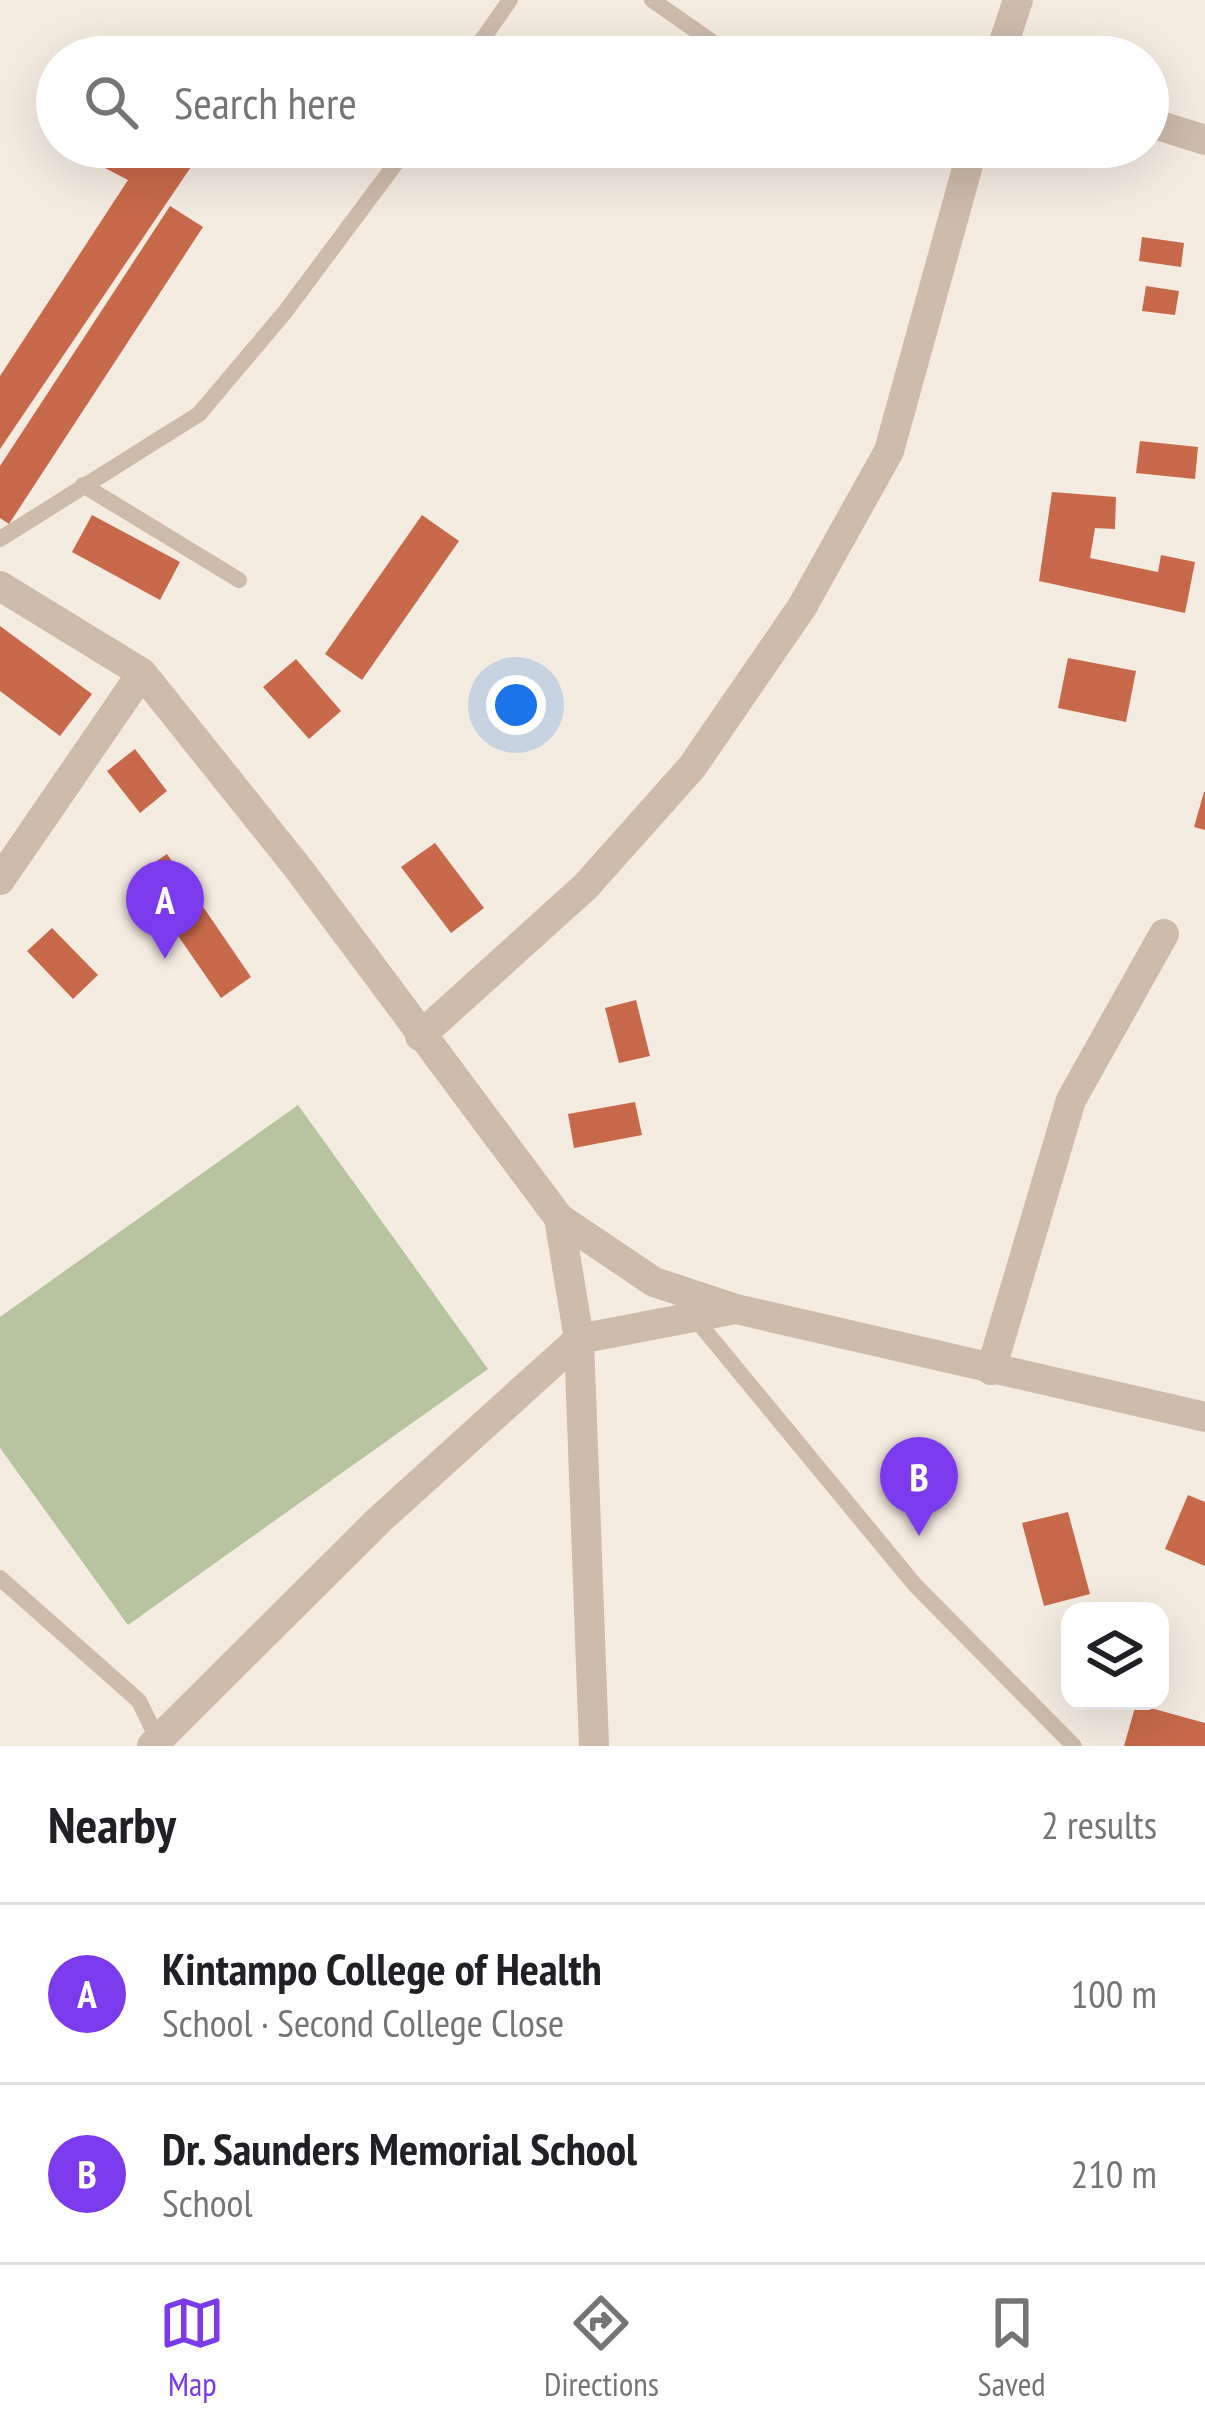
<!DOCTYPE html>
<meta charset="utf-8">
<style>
:root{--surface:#fff;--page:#f6f6f6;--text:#202124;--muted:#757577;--line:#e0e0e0;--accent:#7c3aed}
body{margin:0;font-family:"PT Sans Narrow",sans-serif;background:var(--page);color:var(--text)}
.controls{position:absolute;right:36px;bottom:36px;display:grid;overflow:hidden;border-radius:24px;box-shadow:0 12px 48px #0002}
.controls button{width:108px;height:108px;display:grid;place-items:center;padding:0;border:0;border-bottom:3px solid var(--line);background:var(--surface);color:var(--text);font:60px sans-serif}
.you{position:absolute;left:516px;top:705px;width:42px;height:42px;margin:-30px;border:9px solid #fff;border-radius:50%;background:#1a73e8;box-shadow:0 0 0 18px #1a73e833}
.badge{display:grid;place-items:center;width:78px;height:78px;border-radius:50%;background:var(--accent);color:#fff;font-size:39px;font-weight:700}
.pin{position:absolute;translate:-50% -99px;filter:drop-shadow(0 3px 6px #0008)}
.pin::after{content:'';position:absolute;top:63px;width:42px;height:36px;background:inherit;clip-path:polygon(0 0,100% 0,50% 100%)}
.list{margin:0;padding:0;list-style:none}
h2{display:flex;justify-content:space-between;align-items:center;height:156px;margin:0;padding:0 48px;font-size:51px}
h2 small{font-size:39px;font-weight:400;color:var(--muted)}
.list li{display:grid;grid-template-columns:78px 1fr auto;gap:36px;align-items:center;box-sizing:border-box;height:180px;padding:0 48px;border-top:3px solid var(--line)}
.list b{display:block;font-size:45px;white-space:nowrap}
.list p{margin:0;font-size:39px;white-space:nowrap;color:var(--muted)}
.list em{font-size:39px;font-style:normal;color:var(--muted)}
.icon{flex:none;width:66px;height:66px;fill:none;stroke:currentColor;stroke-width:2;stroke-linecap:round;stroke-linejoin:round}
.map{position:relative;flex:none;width:1205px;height:1746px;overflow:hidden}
.search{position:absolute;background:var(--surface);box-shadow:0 12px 48px #0002;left:36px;right:36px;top:36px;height:132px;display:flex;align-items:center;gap:30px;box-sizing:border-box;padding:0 42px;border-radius:66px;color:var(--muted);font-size:45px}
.sheet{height:516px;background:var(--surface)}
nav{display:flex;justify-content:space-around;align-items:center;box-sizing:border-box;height:168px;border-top:3px solid var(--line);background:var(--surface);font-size:33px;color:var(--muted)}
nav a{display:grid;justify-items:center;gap:6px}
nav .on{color:var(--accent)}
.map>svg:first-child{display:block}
.green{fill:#b8c4a0}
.building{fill:#c8694b}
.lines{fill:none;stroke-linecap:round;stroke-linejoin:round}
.lane{stroke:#cdbbac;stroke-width:16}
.street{stroke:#cdbbac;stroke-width:30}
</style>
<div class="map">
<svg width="1205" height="1746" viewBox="0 0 1205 1746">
<rect width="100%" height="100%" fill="#f4ebe1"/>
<path class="green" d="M298,1105L488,1369L128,1625L0,1448V1317Z"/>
<path class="building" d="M83,147H173L195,161L0,449V376L128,180L78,154Z
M170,206L203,227L9,524L0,518V466Z
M1142,237L1184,243L1181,267L1139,261Z
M1146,286L1179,291L1175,315L1142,311Z
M1140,441L1198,447L1195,479L1136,473Z
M1052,492L1116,497L1115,529L1095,528L1090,558L1158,572L1161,555L1195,562L1185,613L1039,581Z
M92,515L180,562L160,600L72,552Z
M422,515L459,541L362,680L325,654Z
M0,626L92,694L60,736L0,691Z
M1068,658L1136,671L1126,722L1058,708Z
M296,659L341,711L309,739L263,687Z
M135,749L167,791L140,813L107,771Z
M1204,792H1205V830L1194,827Z
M435,843L484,908L451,933L401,867Z
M167,854L251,977L221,998L136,875Z
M52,928L98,975L73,999L27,951Z
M636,1000L650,1056L619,1063L605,1008Z
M635,1102L642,1135L574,1148L568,1114Z
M1188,1495L1205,1502V1566L1165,1549Z
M1068,1512L1090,1594L1044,1606L1022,1523Z
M1136,1704L1205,1723V1746H1124Z"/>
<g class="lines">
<path class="lane" d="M652,0L734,57
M470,57L510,0
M83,485L239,580
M0,539L199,414L285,312L408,147
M693,1316L915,1585L1074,1746
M0,1578L139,1701L158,1740"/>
<path class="street" d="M999,57L1018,0
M1148,122L1205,140
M0,586L142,673L298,868L559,1218L654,1282L736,1309L1205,1417
M0,880L142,673
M420,1036L586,886L692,767L802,607L889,451L973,147
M559,1218L579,1339L594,1746
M991,1370L1071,1100L1164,934
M152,1746L379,1520L579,1339L730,1310"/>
</g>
</svg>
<div class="controls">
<button><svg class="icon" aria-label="layers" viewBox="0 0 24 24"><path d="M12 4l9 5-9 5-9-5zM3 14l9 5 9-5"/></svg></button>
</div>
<div class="you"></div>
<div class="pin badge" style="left:165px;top:959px">A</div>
<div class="pin badge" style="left:919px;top:1536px">B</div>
<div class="search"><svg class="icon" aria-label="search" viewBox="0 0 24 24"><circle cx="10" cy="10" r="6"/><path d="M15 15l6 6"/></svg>Search here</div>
</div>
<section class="sheet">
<h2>Nearby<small>2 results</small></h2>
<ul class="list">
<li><span class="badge">A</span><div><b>Kintampo College of Health</b><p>School · Second College Close</p></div><em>100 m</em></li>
<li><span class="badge">B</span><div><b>Dr. Saunders Memorial School</b><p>School</p></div><em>210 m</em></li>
</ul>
</section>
<nav>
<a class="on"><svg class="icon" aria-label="map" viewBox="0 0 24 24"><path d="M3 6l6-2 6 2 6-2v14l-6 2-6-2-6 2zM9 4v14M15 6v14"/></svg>Map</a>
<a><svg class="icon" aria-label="directions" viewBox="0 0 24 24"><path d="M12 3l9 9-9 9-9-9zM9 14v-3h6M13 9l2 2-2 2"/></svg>Directions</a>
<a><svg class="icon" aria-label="saved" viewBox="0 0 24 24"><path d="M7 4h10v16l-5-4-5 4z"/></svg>Saved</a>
</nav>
